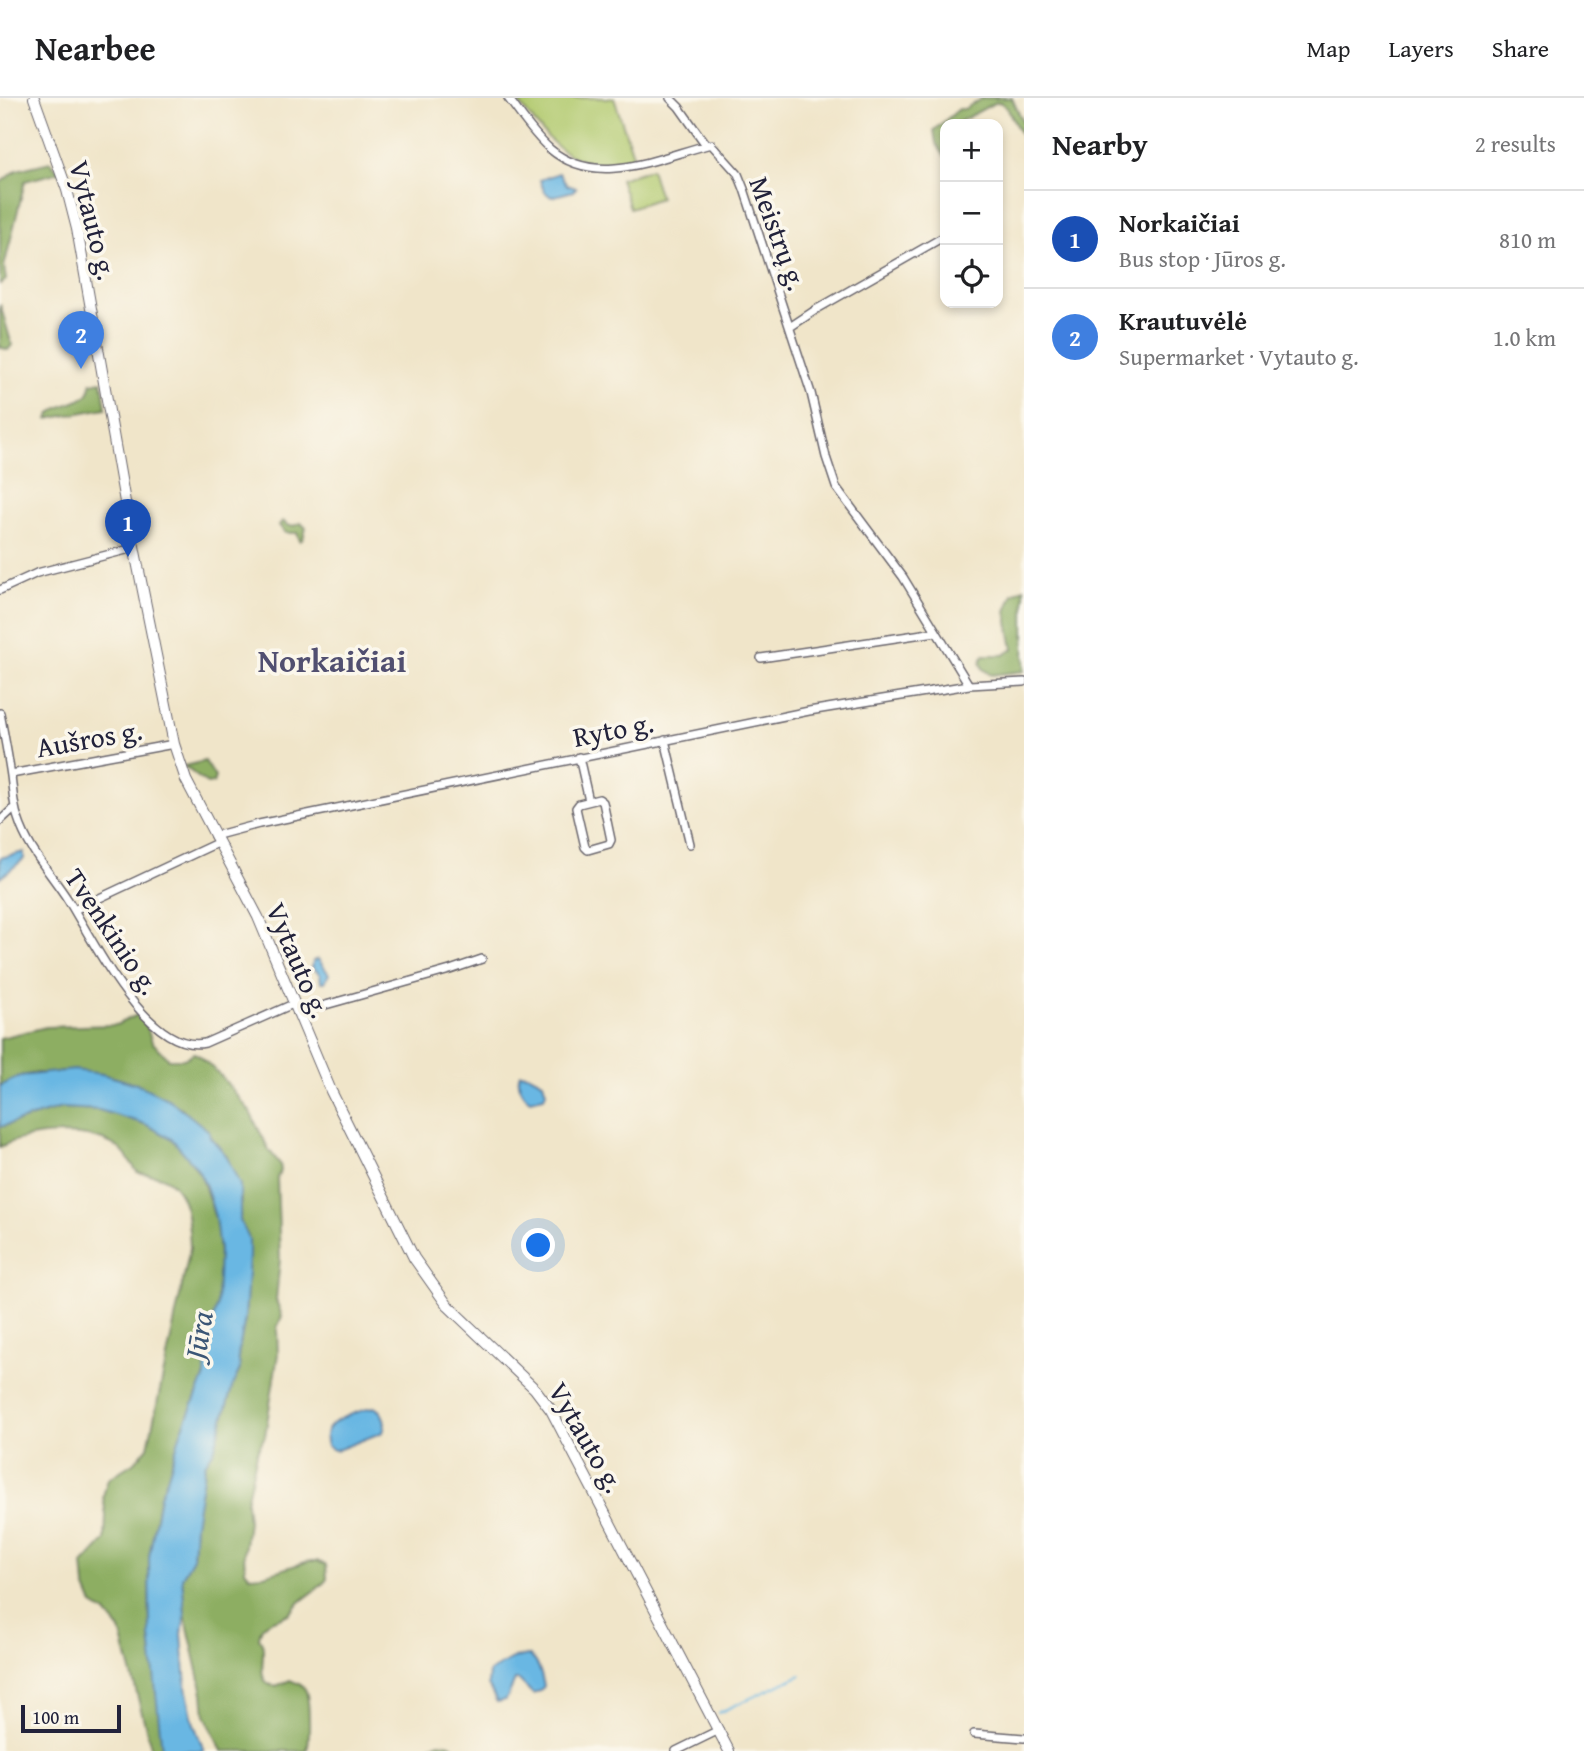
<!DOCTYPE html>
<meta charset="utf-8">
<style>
:root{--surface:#fff;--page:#f2f2f2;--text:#202124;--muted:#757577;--line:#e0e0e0;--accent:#d1495b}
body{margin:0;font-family:"Gentium Book Plus",serif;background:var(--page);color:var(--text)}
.controls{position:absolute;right:21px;top:21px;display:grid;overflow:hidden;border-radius:14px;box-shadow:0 4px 10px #0003}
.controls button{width:63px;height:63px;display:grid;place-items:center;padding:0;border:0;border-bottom:2px solid var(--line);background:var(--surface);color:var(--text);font:35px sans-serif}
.scale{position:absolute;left:21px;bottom:18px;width:100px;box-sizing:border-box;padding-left:7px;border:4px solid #22223b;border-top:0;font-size:19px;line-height:24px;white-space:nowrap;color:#22223b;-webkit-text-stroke:5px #fbf7ec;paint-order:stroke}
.you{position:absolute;left:539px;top:1148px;width:24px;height:24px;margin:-18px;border:5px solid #fff;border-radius:50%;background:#1a73e8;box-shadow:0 0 0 10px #1a73e833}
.badge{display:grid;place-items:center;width:46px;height:46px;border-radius:50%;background:var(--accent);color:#fff;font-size:23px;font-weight:700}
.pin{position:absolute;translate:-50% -58px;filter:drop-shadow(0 2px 4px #0008)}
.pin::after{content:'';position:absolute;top:37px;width:24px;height:21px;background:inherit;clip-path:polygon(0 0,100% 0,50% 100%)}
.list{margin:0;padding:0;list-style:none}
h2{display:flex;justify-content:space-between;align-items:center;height:91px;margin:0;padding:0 28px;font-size:30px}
h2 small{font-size:23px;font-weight:400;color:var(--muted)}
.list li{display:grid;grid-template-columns:46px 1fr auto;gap:21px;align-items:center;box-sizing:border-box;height:98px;padding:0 28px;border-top:2px solid var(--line)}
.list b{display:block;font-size:26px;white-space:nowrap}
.list p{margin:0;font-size:23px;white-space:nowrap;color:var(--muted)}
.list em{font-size:23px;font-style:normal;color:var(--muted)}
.icon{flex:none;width:38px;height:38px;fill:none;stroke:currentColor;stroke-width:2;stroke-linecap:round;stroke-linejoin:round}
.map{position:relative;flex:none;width:1024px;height:1653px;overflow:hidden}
header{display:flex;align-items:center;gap:42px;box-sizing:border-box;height:98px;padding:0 35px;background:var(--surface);border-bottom:2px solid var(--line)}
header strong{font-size:33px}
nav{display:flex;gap:38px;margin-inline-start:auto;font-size:24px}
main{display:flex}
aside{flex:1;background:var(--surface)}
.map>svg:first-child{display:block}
.green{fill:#b2ca6f;stroke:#6a7655;stroke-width:2}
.forest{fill:#8dae62;stroke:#58684e;stroke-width:2}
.water{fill:#69b7e3;stroke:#466c8f;stroke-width:2}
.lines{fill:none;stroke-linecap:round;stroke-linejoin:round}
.stream{stroke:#69b7e3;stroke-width:2}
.street-casing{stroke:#6a666d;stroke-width:10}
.secondary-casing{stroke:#6a666d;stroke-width:12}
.street{stroke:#fff;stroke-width:7}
.secondary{stroke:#fff;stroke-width:10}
.labels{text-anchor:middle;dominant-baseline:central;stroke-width:7;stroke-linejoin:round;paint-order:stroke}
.street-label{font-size:28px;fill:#22223b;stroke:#fbf7ec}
.water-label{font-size:30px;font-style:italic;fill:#3b5676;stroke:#fbf7ec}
.quarter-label{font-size:32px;font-weight:bold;fill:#514f70;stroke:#fbf7ec}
</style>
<header>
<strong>Nearbee</strong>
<nav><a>Map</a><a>Layers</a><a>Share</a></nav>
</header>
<main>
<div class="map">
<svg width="1024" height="1653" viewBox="0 0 1024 1653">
<rect width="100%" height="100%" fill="#fbf7ec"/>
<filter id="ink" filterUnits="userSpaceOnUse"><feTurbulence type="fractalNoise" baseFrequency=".0143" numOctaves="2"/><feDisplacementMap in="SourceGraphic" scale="14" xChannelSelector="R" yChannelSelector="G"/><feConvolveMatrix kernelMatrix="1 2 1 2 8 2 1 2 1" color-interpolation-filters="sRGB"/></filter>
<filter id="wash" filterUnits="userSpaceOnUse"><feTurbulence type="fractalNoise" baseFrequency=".00686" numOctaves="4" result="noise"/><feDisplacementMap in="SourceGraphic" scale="28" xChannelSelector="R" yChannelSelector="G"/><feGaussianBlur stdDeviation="1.57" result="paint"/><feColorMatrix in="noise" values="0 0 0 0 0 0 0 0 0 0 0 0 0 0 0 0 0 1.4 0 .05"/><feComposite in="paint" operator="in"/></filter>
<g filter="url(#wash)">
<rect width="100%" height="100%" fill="#f0e5c9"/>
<path class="green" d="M515,0H614L635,63C569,75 553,47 515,0Z
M651,71L660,100L630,110L620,81Z"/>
<path class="forest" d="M983,0H1012L1024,27V43L1007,10L1000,4L994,5L956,26H945L943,40L945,59L936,45L934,32L959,11H964Z
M50,64L60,74L25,83L4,169L6,182L0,186V85L17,72Z
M0,206L12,247L8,252L0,249Z
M102,283L106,310L48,321C55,301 91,310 91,285Z
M283,423C290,431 293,428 301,425L306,430L303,441L300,443L297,435H285L279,427Z
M1024,490V573L991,577L983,571L980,564L984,557H1004L1013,551L1006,513L1013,496Z
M205,663L215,679L213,685L207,686L184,668Z
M137,917L145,924L152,944L169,961H184L194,955L200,958L221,978L249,1012L269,1052L280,1066L281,1073L277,1080L280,1161L276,1202L282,1218L277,1230L278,1256L265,1338L258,1351L246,1404L248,1423L244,1455L245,1472L250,1478L264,1477L309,1463H317L326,1467L327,1481C320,1491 307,1497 298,1506C295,1508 294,1512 291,1514C278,1525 262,1517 259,1540C271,1554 250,1584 276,1588L290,1582C296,1585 301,1585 305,1591C310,1599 310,1642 307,1653H222L205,1617L203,1595L185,1516L182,1479L193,1460L195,1426L205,1366L214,1352L233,1286L240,1271L238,1258L245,1220L249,1141L240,1123L241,1096L226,1057L210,1039L209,1033L186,1017L183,1011L137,986L102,976L62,973L48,976L37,975L20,978L0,988V940L46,929L116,927Z
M61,1010L99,1012L125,1019L145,1026L172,1041L189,1060L201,1078L218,1129L219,1164L217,1207L206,1247L205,1278L181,1334L168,1378L160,1398L149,1459L150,1538L163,1653H152L120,1532L106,1515L93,1507L85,1488L83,1466L105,1442L106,1417L103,1398L108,1381L136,1363L148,1349L190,1150C189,1127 188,1092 164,1080C157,1076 146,1077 137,1074C132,1066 125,1054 117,1049C88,1030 29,1034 0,1049V1029Z
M439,1644L450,1646L459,1653H428L430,1648Z"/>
<path class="water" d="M559,75L567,87L576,90L573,93L551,99L544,93L540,82Z
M24,754V761L0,780V760Z
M318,861L329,876L325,884H321L320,876L312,869L313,863Z
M74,972L102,976L137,986L170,1002L209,1033L210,1039L226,1057L240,1087V1123L249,1141V1159L245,1220L238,1257L240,1271L233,1286L214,1352L205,1366L195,1426L193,1460L182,1479L185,1516L182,1536L186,1589L193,1623L204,1653L162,1652L150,1538L149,1459L160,1398L168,1378L181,1334L205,1278L206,1247L217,1207L219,1152L215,1119L206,1088L197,1070L172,1041L145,1026L99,1012L61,1010L0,1029V988L20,978Z
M520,975L528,976L543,984L546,994L544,999L530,1002C522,997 516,984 520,975Z
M374,1309C384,1314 387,1325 383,1334L340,1351L334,1352L327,1348C318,1322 355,1315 374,1309Z
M528,1557C539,1563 541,1576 544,1588L540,1593L533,1596L519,1582H515L506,1602L497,1604L488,1587L489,1574L514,1560Z"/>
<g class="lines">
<path class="stream" d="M718,1615L801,1577"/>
</g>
</g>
<g filter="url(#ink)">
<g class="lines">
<defs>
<path id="street" d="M508,0C521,17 533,36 550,51C597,91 659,59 711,46L738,76L744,91L811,295L826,359L836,389L903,479L969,587
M670,0L679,9L706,47
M790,229L817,211L945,138
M0,492L37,475L134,450
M761,560L936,534
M0,615C4,636 8,657 11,678C13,692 13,707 18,720C28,752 50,774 68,802C93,842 148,957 205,945L293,906
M665,642L690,746
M579,659L589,703
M11,676L174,646
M599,701L603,704L611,742L609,746L588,752L585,749L576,710L579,706Z
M0,723L15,709
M214,738L259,726L809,613L969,587L1024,584
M74,812L217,745
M297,915L450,872L482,861
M974,1636L1024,1640
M676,1653L719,1632"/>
<path id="secondary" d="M34,0L67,92L77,131L125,404L174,646L186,682L258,819L331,993L414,1160L448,1208L535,1291L551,1312L729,1653"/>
</defs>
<use href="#street" class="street-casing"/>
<use href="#secondary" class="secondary-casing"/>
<use href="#street" class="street"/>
<use href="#secondary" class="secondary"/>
</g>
</g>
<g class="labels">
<g class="street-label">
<text transform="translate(94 122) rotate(76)">Vytauto g.</text>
<text transform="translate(779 135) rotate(70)">Meistrų g.</text>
<text transform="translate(613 631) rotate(-11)">Ryto g.</text>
<text transform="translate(89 640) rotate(-10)">Aušros g.</text>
<text transform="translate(113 833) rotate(56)">Tvenkinio g.</text>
<text transform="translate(299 862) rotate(67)">Vytauto g.</text>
<text transform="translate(587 1339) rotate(60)">Vytauto g.</text>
</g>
<g class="water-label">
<text transform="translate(198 1237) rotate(-80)">Jūra</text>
</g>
<g class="quarter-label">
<text x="332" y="562">Norkaičiai</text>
</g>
</g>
</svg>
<div class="controls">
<button>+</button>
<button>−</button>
<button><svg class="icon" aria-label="locate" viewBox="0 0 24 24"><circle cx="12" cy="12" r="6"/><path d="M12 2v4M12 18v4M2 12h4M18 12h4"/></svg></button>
</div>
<div class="scale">100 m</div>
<div class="you"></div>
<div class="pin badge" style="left:128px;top:459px;background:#1a4fb4">1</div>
<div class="pin badge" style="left:81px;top:271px;background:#3f7fe0">2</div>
</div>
<aside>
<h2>Nearby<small>2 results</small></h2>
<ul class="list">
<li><span class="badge" style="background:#1a4fb4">1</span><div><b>Norkaičiai</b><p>Bus stop · Jūros g.</p></div><em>810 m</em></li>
<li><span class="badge" style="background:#3f7fe0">2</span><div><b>Krautuvėlė</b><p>Supermarket · Vytauto g.</p></div><em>1.0 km</em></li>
</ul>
</aside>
</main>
